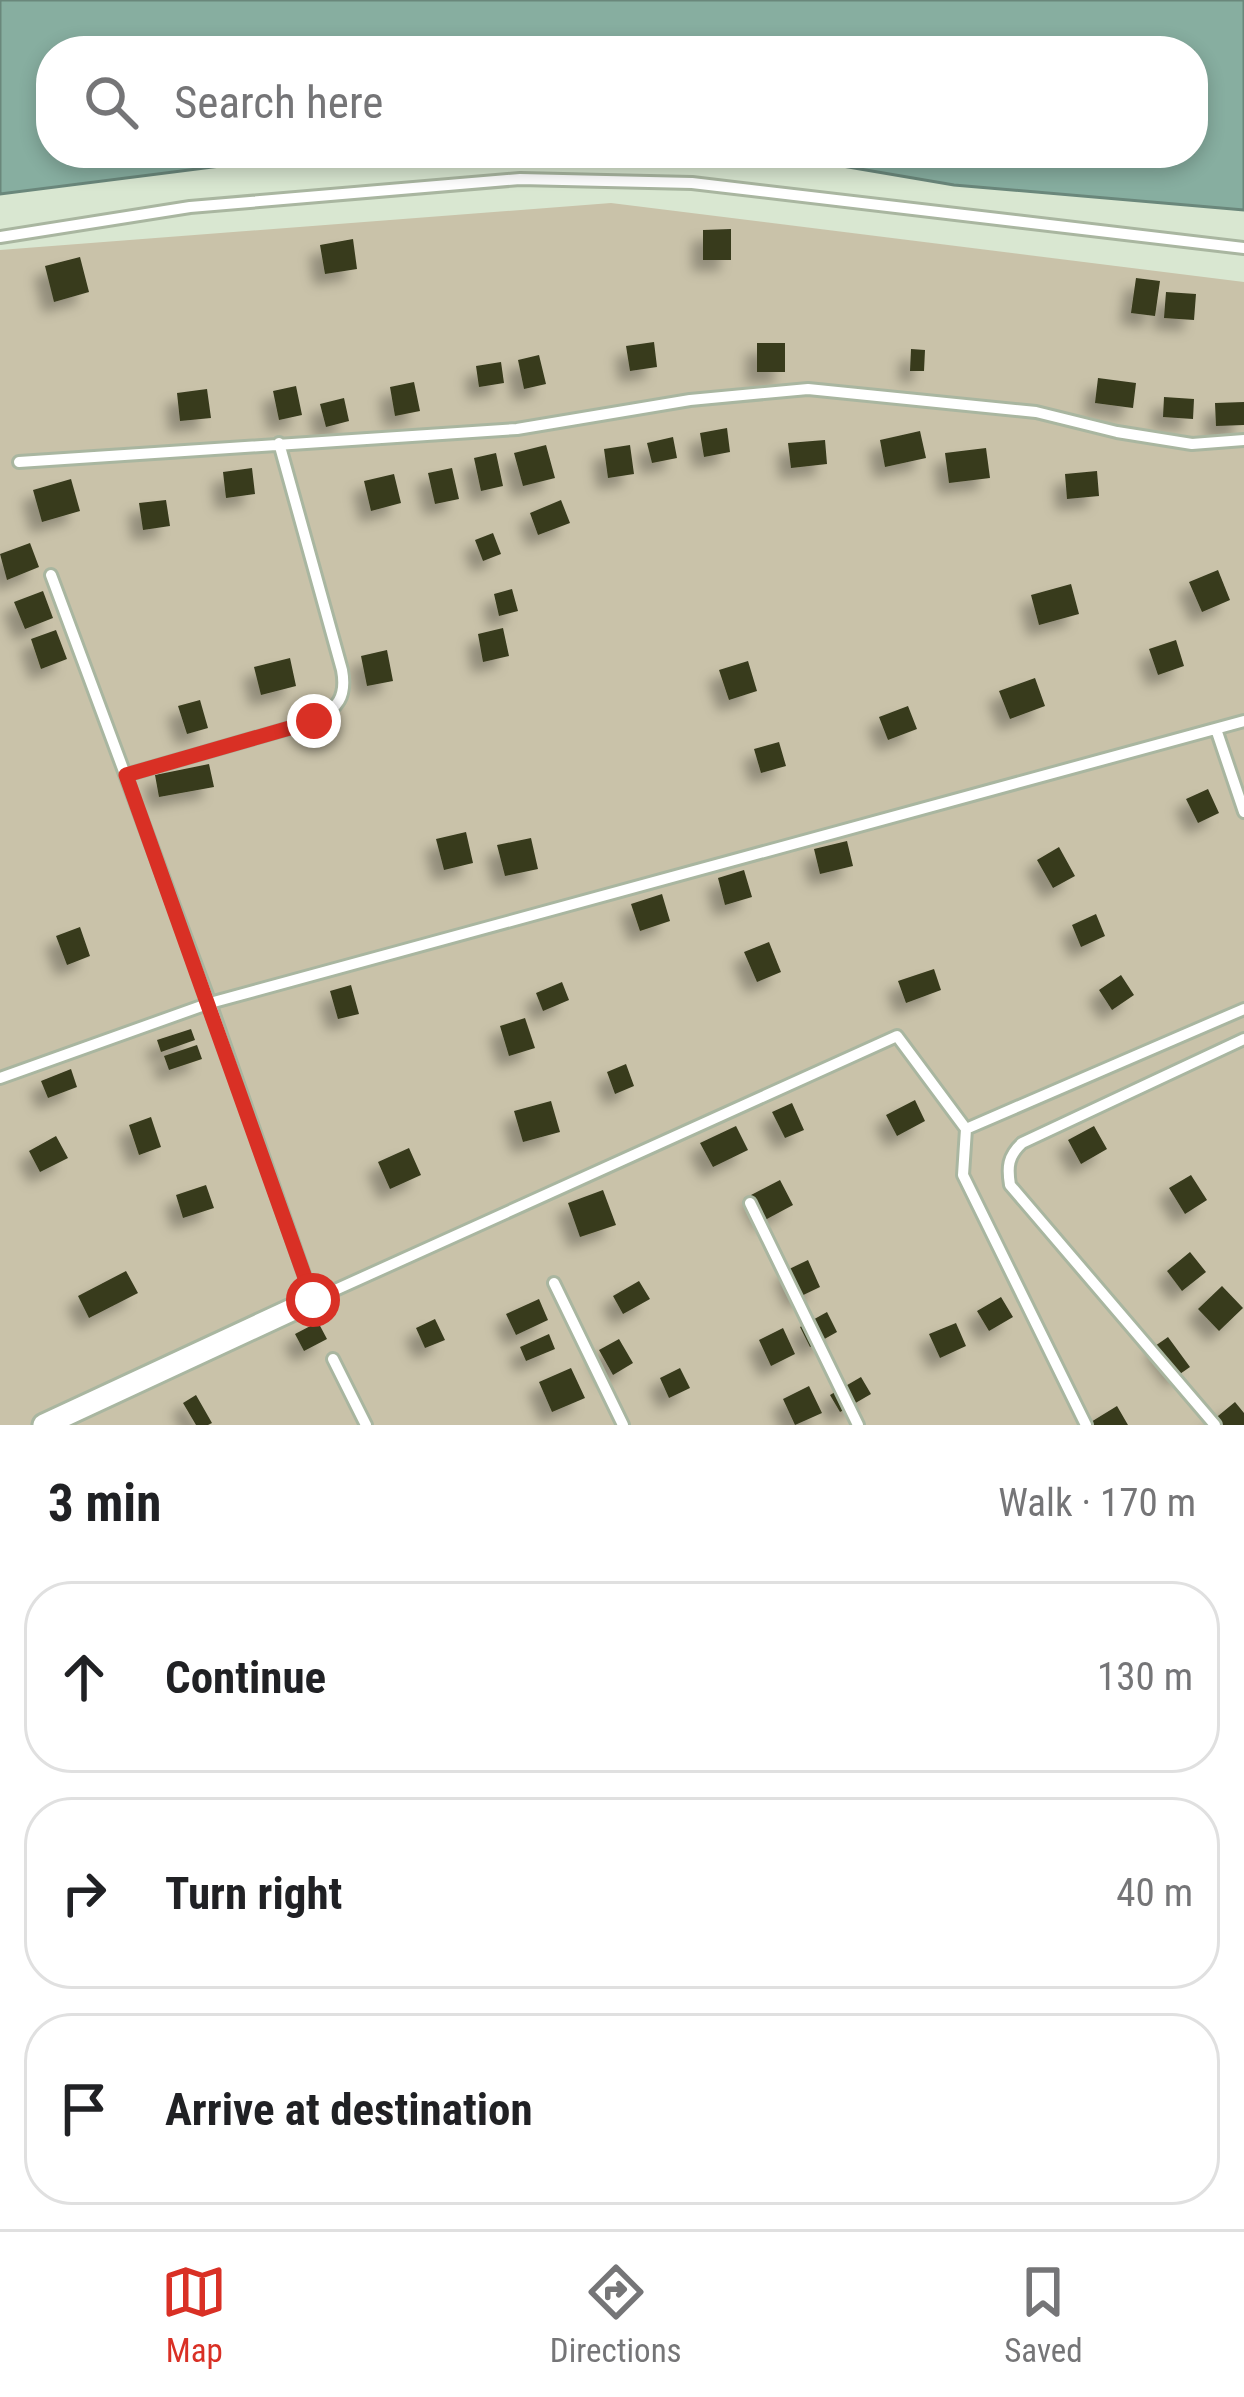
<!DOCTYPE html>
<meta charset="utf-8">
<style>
:root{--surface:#fff;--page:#f6f6f6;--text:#202124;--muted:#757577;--line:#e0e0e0;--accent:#d93025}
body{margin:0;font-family:"Roboto Condensed",sans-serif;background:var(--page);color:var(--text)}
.stop{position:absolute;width:36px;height:36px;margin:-27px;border:9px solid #d93025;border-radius:50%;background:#fff}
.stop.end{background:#d93025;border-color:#fff;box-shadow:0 3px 12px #0008}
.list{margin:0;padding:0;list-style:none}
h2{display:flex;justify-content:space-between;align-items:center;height:156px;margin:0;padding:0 48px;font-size:51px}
h2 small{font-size:39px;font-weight:400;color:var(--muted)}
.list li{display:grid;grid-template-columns:78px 1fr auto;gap:36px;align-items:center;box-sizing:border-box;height:192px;margin:0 24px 24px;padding:0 24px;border:3px solid var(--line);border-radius:48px}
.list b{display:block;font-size:45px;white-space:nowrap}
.list em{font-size:39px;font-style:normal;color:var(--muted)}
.icon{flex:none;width:66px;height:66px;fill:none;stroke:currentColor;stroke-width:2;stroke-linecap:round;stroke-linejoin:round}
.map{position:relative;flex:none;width:1244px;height:1425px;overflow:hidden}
.search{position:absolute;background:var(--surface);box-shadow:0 6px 18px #0003;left:36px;right:36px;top:36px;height:132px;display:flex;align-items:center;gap:30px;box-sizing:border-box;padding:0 42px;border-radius:48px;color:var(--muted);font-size:45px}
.sheet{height:804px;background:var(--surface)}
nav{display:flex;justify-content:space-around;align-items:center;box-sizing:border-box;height:168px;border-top:3px solid var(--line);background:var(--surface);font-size:33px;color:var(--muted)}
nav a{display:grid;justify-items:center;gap:6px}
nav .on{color:var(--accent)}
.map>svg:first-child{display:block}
.green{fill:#c9c2a9}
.water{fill:#87aea0;stroke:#6a877b;stroke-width:3}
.building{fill:#373a1d;filter:url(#shadow)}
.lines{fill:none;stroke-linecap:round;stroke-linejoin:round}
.service-casing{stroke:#a9b6a0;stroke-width:16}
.minor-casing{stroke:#a9b6a0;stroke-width:27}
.service{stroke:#fff;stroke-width:10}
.minor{stroke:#fff;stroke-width:21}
.route{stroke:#d93025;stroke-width:15}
</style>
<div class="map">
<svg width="1244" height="1425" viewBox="0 0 1244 1425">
<defs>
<filter id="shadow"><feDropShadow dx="-11" dy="11" stdDeviation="6" flood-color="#0004"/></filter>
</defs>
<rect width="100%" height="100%" fill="#d9e7d1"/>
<path class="green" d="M611,203L1244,282V1425H0V250Z"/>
<path class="water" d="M0,0H1244V210L954,185L766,153H1193V51H51V153H323L0,194Z"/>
<path class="building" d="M731,229V260H703V230Z
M353,239L357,269L325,274L320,245Z
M80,257L89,292L54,302L45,266Z
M1136,278L1160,281L1155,316L1131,313Z
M1166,292L1196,294L1194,320L1164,318Z
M654,342L657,367L630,371L626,346Z
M757,343H785V372H757Z
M911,349L925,350L924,371H910Z
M539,355L546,384L524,389L518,360Z
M501,362L504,383L479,387L476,366Z
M1098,378L1136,383L1133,408L1095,403Z
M414,382L420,411L395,416L390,387Z
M296,386L302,415L279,420L273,391Z
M207,389L211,418L180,421L177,393Z
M1164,397L1194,399L1193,419L1163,417Z
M344,398L349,421L326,427L320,404Z
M1244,402V425L1216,426L1215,403Z
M727,428L730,452L704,457L700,433Z
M920,431L926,458L885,467L880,440Z
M673,437L677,458L652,463L647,443Z
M825,440L827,464L791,468L788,443Z
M546,445L555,478L523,486L514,453Z
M630,445L634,474L608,478L604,449Z
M986,448L990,478L949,483L945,453Z
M496,453L503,486L481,491L474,458Z
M252,468L255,494L226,498L223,472Z
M452,468L459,499L435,504L428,473Z
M1097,471L1099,496L1067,499L1065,474Z
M394,474L401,503L371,511L364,481Z
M71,479L80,511L42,522L33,490Z
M166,500L170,526L143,530L139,503Z
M561,500L570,523L538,535L530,513Z
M493,533L501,554L483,561L475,540Z
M30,543L39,567L7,580L0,554Z
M1218,570L1230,600L1202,612L1189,582Z
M1071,584L1079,614L1039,625L1031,595Z
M512,589L518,611L499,616L494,594Z
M43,591L53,618L25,629L14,602Z
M503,628L509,656L483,662L478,634Z
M56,630L67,659L41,669L31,639Z
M1176,640L1184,666L1158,675L1149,649Z
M387,650L393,681L367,686L361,656Z
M290,658L296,686L261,695L254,667Z
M748,661L757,691L729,700L719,670Z
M1035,678L1045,706L1010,719L999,691Z
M200,700L208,728L187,734L178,706Z
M908,706L917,729L888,740L879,717Z
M779,742L786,766L761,773L754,749Z
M209,764L214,787L159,797L155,775Z
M1208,789L1219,813L1198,823L1186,799Z
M466,832L473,863L444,870L436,839Z
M531,838L538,869L505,876L497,845Z
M847,841L853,866L820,874L814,849Z
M1059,847L1075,876L1053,888L1037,860Z
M744,870L752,897L725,905L718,878Z
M662,894L670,921L640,931L631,904Z
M1096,914L1105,936L1081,947L1072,925Z
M80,927L90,956L67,965L56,936Z
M769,942L781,972L757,982L744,952Z
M934,969L941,990L906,1003L898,981Z
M1121,975L1134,995L1112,1010L1099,990Z
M562,982L569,1000L543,1011L536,993Z
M351,985L359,1014L338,1019L330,991Z
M525,1018L535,1048L509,1056L500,1026Z
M191,1029L195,1040L161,1052L157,1040Z
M197,1045L202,1059L169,1070L164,1056Z
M626,1064L634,1086L615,1094L607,1072Z
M71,1069L77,1087L48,1098L41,1081Z
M915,1100L925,1121L897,1136L886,1115Z
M551,1101L560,1132L523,1142L514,1111Z
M792,1103L804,1130L785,1138L772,1112Z
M151,1117L161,1147L139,1155L129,1125Z
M736,1126L748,1150L713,1167L700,1143Z
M1094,1126L1107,1149L1081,1164L1068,1140Z
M56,1136L68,1158L40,1172L29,1151Z
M409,1148L421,1175L390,1189L378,1162Z
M1191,1175L1207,1200L1185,1214L1169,1188Z
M780,1180L793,1205L765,1220L751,1195Z
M206,1185L214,1208L183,1218L176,1195Z
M603,1190L616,1225L580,1237L568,1203Z
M1190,1252L1206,1272L1182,1291L1167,1271Z
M808,1260L820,1287L797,1298L785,1271Z
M126,1271L138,1293L89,1318L78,1296Z
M639,1281L650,1299L623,1314L613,1296Z
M1222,1286L1243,1308L1219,1331L1198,1309Z
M1001,1297L1013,1317L989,1331L977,1311Z
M539,1299L548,1320L516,1335L506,1314Z
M827,1312L837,1332L810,1347L800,1327Z
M435,1319L445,1340L425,1348L416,1328Z
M318,1322L327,1339L304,1351L295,1334Z
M956,1323L966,1346L940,1358L929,1334Z
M783,1328L795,1354L771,1366L759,1340Z
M549,1334L555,1349L526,1361L520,1347Z
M1168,1337L1190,1367L1177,1376L1155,1346Z
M619,1339L633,1363L613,1375L599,1350Z
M571,1368L585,1398L552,1412L539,1382Z
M680,1368L690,1388L669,1398L660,1378Z
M861,1377L871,1394L840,1412L830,1395Z
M809,1386L822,1413L795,1425L783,1399Z
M196,1395L212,1423L208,1425H196L183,1403Z
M1235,1402L1244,1413V1425H1207Z
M1117,1406L1128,1425H1086Z"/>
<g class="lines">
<defs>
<path id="service" d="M0,237L190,207L520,179L692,183L1244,248
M19,462L517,429L690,400L808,389L1036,412L1117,432L1192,444L1244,440
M51,575L210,1003L313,1300L897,1036L966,1129L1244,1009
M1216,729L1244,812
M126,775L314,721C338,709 347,696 342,670L279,443
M0,1078L210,1003L1244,721
M966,1129L963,1175L1086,1425
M750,1203L858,1425
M554,1283L623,1425
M333,1359L366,1425
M1215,1425L1010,1185C1007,1167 1008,1156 1022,1143L1244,1039"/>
<path id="minor" d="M44,1425L313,1300"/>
</defs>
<use href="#service" class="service-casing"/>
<use href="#minor" class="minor-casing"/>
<use href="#service" class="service"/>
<use href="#minor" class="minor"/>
</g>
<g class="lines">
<path class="route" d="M313,1300L126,775L314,721"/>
</g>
</svg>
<div class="stop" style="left:313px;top:1300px"></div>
<div class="stop end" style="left:314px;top:721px"></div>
<div class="search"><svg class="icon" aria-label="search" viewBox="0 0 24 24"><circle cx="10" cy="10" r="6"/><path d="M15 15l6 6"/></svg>Search here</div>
</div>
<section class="sheet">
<h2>3 min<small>Walk · 170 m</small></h2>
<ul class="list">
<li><svg class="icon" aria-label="ahead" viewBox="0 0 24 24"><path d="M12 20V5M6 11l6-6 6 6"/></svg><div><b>Continue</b></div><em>130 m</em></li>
<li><svg class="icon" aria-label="right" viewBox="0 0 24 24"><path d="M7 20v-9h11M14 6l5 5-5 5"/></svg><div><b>Turn right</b></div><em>40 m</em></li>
<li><svg class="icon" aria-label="arrive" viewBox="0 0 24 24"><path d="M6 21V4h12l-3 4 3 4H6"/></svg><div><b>Arrive at destination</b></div></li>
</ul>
</section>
<nav>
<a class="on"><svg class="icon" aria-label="map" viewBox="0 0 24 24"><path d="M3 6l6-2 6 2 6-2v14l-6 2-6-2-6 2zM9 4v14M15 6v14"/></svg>Map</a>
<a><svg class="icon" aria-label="directions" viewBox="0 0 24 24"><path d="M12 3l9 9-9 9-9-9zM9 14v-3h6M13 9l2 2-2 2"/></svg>Directions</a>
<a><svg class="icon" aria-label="saved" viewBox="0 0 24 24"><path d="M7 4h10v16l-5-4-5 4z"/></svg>Saved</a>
</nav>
